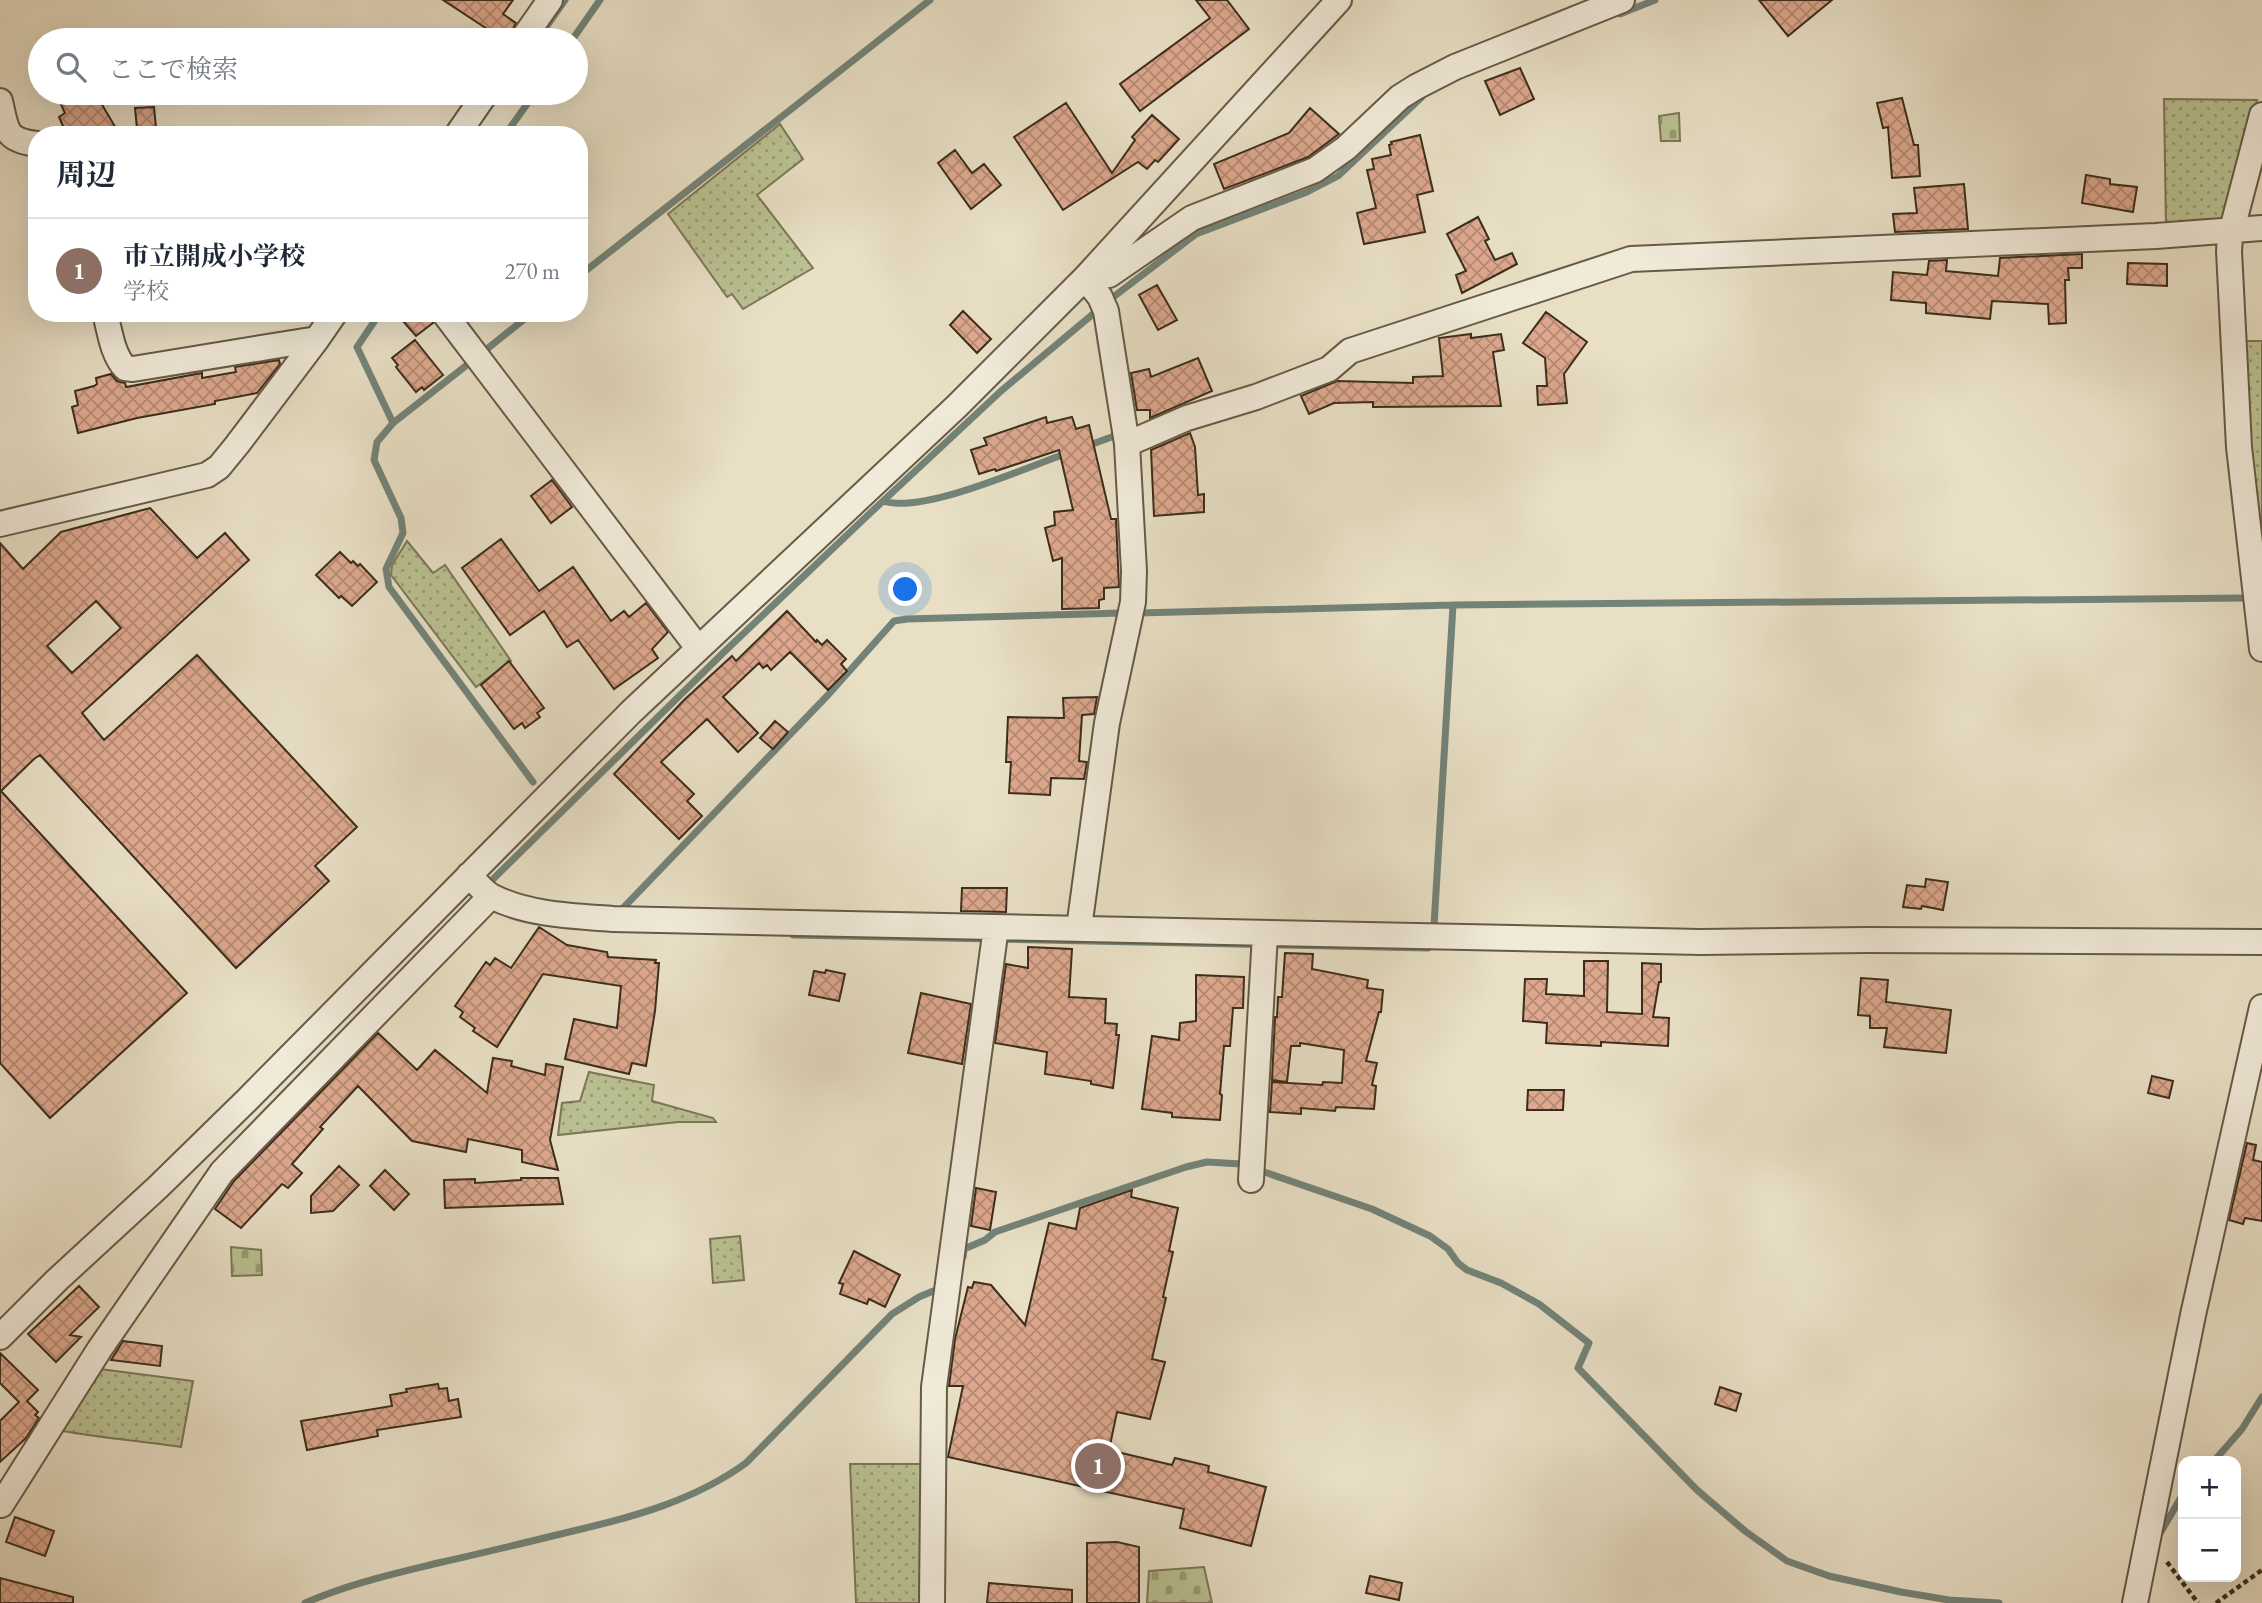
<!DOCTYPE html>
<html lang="ja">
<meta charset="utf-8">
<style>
:root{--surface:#fff;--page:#f2f2f3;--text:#1f2937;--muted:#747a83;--line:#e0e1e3;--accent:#2563eb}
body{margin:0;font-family:"EB Garamond","Noto Serif JP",serif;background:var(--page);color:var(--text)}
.controls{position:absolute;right:21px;bottom:21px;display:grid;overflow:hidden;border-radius:14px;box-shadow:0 7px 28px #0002}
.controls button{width:63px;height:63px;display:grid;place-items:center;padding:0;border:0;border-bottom:2px solid var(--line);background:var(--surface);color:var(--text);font:35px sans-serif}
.you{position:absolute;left:906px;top:590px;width:24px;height:24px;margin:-18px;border:5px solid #fff;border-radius:50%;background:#1a73e8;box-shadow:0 0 0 10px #1a73e833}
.badge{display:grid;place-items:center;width:46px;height:46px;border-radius:50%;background:var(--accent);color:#fff;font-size:23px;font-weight:700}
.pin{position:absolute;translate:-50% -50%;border:4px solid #fff;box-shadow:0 2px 7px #0006}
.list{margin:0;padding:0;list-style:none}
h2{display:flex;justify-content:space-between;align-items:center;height:91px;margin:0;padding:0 28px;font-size:30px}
h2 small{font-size:23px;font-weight:400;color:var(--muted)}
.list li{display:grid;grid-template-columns:46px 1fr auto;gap:21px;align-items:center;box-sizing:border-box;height:105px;padding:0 28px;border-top:2px solid var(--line)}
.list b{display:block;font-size:26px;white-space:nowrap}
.list p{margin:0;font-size:23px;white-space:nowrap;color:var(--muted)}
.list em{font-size:23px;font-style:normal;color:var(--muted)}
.icon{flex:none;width:38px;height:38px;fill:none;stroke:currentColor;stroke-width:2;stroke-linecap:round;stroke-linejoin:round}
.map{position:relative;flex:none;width:2262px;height:1603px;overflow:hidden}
.search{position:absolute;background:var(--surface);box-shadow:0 7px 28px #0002;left:28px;top:28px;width:560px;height:77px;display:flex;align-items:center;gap:18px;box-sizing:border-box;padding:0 24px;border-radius:38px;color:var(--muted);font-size:26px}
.panel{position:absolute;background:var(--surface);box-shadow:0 7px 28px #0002;left:28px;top:126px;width:560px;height:196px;border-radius:28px}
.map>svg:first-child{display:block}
.grass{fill:url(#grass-dots);stroke:#7b7757;stroke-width:2}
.cemetery{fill:url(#cemetery-stones);stroke:#7b7757;stroke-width:2}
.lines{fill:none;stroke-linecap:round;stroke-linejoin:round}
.stream{stroke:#738378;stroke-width:7}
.building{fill:url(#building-cross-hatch);stroke:#3c2d1c;stroke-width:2;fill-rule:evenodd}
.minor-casing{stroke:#675a46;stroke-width:28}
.path{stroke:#3c2d1c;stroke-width:4.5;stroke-dasharray:5 3.5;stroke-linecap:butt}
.minor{stroke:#f0ead9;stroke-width:24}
</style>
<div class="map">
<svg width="2262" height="1603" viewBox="0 0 2262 1603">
<defs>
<pattern id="grass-dots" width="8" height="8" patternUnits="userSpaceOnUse" patternTransform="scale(1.75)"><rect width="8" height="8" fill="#bac192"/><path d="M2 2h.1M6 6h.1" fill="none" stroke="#989d76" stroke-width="1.8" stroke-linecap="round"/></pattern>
<pattern id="cemetery-stones" width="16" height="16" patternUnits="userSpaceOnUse" patternTransform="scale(1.75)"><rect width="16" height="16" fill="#bac192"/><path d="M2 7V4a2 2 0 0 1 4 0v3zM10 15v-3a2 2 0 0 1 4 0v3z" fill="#989d76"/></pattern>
<pattern id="building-cross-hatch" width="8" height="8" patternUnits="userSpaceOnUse" patternTransform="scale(1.75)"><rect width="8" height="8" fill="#dda88e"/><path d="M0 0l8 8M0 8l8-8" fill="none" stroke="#b48973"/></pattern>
</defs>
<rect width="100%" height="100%" fill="#e8dfc5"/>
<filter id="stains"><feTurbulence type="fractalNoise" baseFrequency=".00286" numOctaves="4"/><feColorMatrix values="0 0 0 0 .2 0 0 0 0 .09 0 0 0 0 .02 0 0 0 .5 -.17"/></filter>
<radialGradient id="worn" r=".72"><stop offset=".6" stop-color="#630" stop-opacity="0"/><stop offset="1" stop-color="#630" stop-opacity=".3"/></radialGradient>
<path class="grass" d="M2164,99L2257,100L2226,222L2166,229Z
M780,124L803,159L757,195L813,268L743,309L732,294L727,297L668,214Z
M2240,341H2262V586Z
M407,541L433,573L445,565L511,661L476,687L391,575L392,565Z
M589,1072L654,1085L652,1101L713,1118L716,1122H678L558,1135L562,1103L580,1101Z
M740,1236L744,1280L713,1283L710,1239Z
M100,1369L193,1381L181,1447C141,1441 102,1438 63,1431L60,1423Z
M850,1464H929L926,1603H856Z"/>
<path class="cemetery" d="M1679,113L1680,141H1661L1659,116Z
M231,1247L261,1250L262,1275L232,1276Z
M1204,1567L1212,1603H1147L1149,1571Z"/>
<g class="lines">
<path class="stream" d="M1620,14L1655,0
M537,40L565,0
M572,40L600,0
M505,135L535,93
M579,276L930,0
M1108,301L1196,234L1307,192L1338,176L1422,97
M380,313L357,347L393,423
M482,353L532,313
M472,361L393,423L377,442L374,460L401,518L403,533L386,569L389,587L533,782
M1087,446L1117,435
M883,501C924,514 1027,467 1070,452
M1139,613L1453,605L2245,598
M486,886L723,653L867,516L1001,391L1099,309
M625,906L828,695L894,621L907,619L1121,613
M1434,926L1453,605
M793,935L1428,948
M963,1257L964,1249L985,1240L995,1232L1186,1167L1207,1162L1241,1164L1372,1209L1430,1236L1448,1249L1458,1263L1467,1270L1501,1283L1539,1304L1589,1343L1578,1368L1697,1490L1745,1531L1787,1561L1829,1576L1901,1592L1949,1600L1999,1603
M2214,1461L2242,1429L2262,1397
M2159,1535L2183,1494
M305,1603C348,1584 393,1574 438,1563C483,1553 528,1542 573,1531C634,1517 695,1500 746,1463L892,1314L919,1297L938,1289"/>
</g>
<path class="building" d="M443,0H513L503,14L516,23L507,40H504Z
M1196,0H1227L1249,29L1140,111L1120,84L1210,18Z
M1759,0H1832L1788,36Z
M1520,68L1534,99L1500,115L1485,81Z
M69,93H95L120,135H67L59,117L65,113L58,98Z
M1902,98L1914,145H1918L1920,176L1892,178L1888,127L1883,128L1877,103Z
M1066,103L1112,173L1135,140L1132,137L1152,115L1179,139L1158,162L1155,160L1147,169L1138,162L1063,210L1014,137Z
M154,107L156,128L137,129L135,108Z
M1310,108L1339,134L1308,157L1224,189L1214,164L1289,133Z
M1420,135L1433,191L1417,195L1425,232L1364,244L1357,213L1376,208L1367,170L1374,169L1372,159L1391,155L1389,145L1392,144L1391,142Z
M955,150L972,173L984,164L1001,185L971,209L938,163Z
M2086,175L2110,179V184L2137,187L2133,212L2082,203Z
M1964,184L1968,229L1895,232L1893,214L1917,213L1914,188Z
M1478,217L1489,239L1485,241L1495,260L1512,253L1517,264L1462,293L1456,275L1466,271L1447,234Z
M2082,254V268H2068L2069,280H2065L2066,323L2049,324L2048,304L1992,301L1990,319L1926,313V303L1891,300L1893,272L1927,275L1929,261L1947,260L1946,271L1998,276L2000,258Z
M2128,263L2167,264V286L2127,284Z
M1157,285L1177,320L1158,330L1139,295Z
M963,311L991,339L977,353L950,325Z
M1546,312L1587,342L1564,374L1567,403L1538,405L1537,386H1547L1545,358L1523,343Z
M412,313H429L433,323L416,336L403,321Z
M1471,334V338L1501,334L1504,350L1493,352L1501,406L1373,407V402L1334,403L1309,414L1301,396L1337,381L1413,383V377L1443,376L1439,338Z
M415,340L443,375L424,390L422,387L416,392L396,367L398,365L392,358Z
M1198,358L1212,391L1150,418V410H1137L1131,373L1149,369L1151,377Z
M279,360L280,364L257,393L215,401V404L137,418L78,433L72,407L78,405L75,391L94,386L97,384L96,378L111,374L117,381L125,383L126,387L202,373V378L236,372L235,367Z
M1046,417L1047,423L1072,417L1076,429L1089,425L1111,519H1116L1119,587L1104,588V599L1099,600V608L1062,609V558L1053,561L1045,528L1055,525L1054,512L1073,510L1059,450L996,471L995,469L979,474L971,450L987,445L984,438Z
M1190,433L1195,447L1198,495L1204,494V512L1154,516L1151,450Z
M552,480L572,507L551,523L531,496Z
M150,508L197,558L225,533L249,560L82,713L104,740L197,655L357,827L315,866L329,881L236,968L40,755L34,759L1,791L187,993L50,1118L0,1063V543L23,569L61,532ZM96,601L121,628L72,673L47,646Z
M501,539L539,591L573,567L611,621L624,611L629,617L646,603L668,632L652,649L658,658L614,689L578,640L567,647L544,611L510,635L462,568Z
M340,552L351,563L353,561L358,566L360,564L377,582L352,606L341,596L339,598L316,575Z
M787,611L816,642L817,640L822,645L827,640L846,659L841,664L847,671L828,690L790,652L771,670L767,665L763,668L759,663L723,697L758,733L738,752L707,719L661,762L694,794L687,801L702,816L679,839L614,774L684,700L732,656L736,661Z
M509,661L544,708L537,713L540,717L525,728L522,723L514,729L481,685Z
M1097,697L1094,714L1082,715L1079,761L1087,762L1084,779L1051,778L1050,795L1009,793L1011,762H1006L1008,717L1064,718L1063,698Z
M775,721L788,732L773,749L760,738Z
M1926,879L1948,882L1943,910L1922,906L1921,909L1903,907L1907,885L1925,887Z
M962,888H1007L1006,912L961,911Z
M539,927L567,945L607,952L608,957L656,960L655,963H659L655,1011L646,1066L632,1063L629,1074L565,1059L574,1019L617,1028L621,986L543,974L497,1047L473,1031L475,1028L460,1017L463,1012L455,1006L486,962L490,965L495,958L511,968Z
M1028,947L1072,949L1069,997L1106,999L1105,1023L1117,1024L1116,1035H1119L1113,1088L1091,1084V1081L1045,1074L1047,1052L995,1043L1006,964L1028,968Z
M1285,953L1313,954L1312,969L1368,980L1367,988L1383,990L1381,1012H1379L1366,1061L1377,1063L1372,1085L1376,1086L1374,1109L1336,1107L1335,1111L1301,1108V1114L1270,1112L1272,1082L1322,1085L1323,1082L1342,1083L1344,1050L1300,1043V1046H1291L1287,1082L1272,1080L1275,1017H1277L1278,997H1282Z
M1584,961H1608L1607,1012L1642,1014V963L1661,964V982H1659L1653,1017L1669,1018L1668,1046L1601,1042V1046L1546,1043L1547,1023L1523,1021L1525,979H1547L1546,994L1584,996Z
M826,970L845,974L839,1001L809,995L814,971L825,973Z
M1196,975L1244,977L1243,1008H1233L1230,1046H1224L1220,1094L1222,1095L1220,1120L1172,1117V1113L1142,1109L1152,1036L1179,1040L1180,1023L1196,1021Z
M1861,978L1888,980L1886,1002L1951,1010L1946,1053L1884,1047L1887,1028H1870V1016L1858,1015Z
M921,993L971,1004L962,1064L908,1053Z
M378,1033L417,1070L435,1050L487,1093L493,1058L512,1061L511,1066L545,1075L546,1064L563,1067L550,1140L558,1170L522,1162V1150L468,1139L466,1152L412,1141L358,1086L320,1127L323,1129L292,1164L302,1173L288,1188L282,1184L241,1228L215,1209L234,1181Z
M2152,1076L2173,1081L2169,1098L2148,1093Z
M1528,1090H1564L1563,1110H1527Z
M2247,1143L2256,1145L2253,1160L2262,1162V1221L2245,1218L2243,1224L2229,1220Z
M339,1166L359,1185L333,1211L311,1213V1196Z
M385,1170L409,1194L394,1210L370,1186Z
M521,1178H558L563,1204L445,1208L444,1180L475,1179V1183L521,1180Z
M976,1188L996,1192L990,1230L971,1226Z
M1132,1190L1131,1197L1178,1208L1169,1251L1173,1252L1163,1297L1166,1298L1152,1359L1165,1362L1150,1419L1117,1412L1109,1450L1172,1465L1175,1458L1209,1466L1208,1472L1266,1487L1251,1546L1180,1528L1184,1509L948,1457L963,1386H949L955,1339L968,1287L972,1288L974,1282L991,1285L1025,1325L1049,1223L1076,1229L1080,1208Z
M854,1251L900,1275L885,1307L869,1299L867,1304L840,1294L843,1284L839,1283Z
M79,1286L99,1307L70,1335L81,1337L56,1362L28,1334Z
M123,1341L162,1346L160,1366L111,1360Z
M0,1353L38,1390L27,1401L38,1412L35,1415L39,1418L26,1438L0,1462V1421L19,1402L0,1383Z
M438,1384L439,1389L447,1388L449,1401L458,1399L461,1417L377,1430L378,1436L307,1450L301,1421L392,1406L390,1395L407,1392L406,1389Z
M1720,1387L1741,1394L1736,1411L1715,1404Z
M15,1517L54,1531L45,1556L6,1542Z
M1117,1542L1139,1547V1603H1087V1543Z
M1370,1576L1402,1583L1399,1600L1366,1593Z
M0,1578L73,1597V1603H0Z
M989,1583L1072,1590V1603H987Z"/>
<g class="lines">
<defs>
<path id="minor" d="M522,40L550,0
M0,101C7,130 4,140 37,144
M2262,115L2230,237L2229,251L2239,447L2262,649
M457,135L486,93
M1085,278L1109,275L1192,218L1315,170L1346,148L1400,97L1416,87L1455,67L1622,0
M105,313C110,332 112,353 125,368L133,369L317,339L335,313
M444,313L698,648
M1127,444L1187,418L1256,397L1329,369L1350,351L1631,259L2156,236L2262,228
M0,524L207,475L219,467L237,445L317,339
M469,875C476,882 484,893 493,897C529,915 574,916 613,919L1701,942L1866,940L2262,942
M1079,928L1107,723L1133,602L1134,571L1127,444L1106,311L1100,297L1085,278
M1251,1180L1265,934
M0,1337L57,1280L158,1187L247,1100L631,712L957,406L1085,278L1339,0
M1,1505L99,1350L222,1172L491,896
M932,1603L934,1387L996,927
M2135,1603L2193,1315L2262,1007"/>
</defs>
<use href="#minor" class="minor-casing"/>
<path class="path" d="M2167,1562L2198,1603
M2216,1603L2262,1570"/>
<use href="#minor" class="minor"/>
</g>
<rect width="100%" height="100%" filter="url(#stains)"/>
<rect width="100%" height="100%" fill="url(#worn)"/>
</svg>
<div class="controls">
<button>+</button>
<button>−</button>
</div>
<div class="you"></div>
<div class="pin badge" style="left:1098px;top:1466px;background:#8d6e63">1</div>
<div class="search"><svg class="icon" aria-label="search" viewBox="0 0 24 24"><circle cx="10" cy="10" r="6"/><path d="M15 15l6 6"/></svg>ここで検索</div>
<section class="panel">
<h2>周辺<small></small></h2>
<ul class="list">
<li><span class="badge" style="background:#8d6e63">1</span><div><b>市立開成小学校</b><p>学校</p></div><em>270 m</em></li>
</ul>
</section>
</div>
